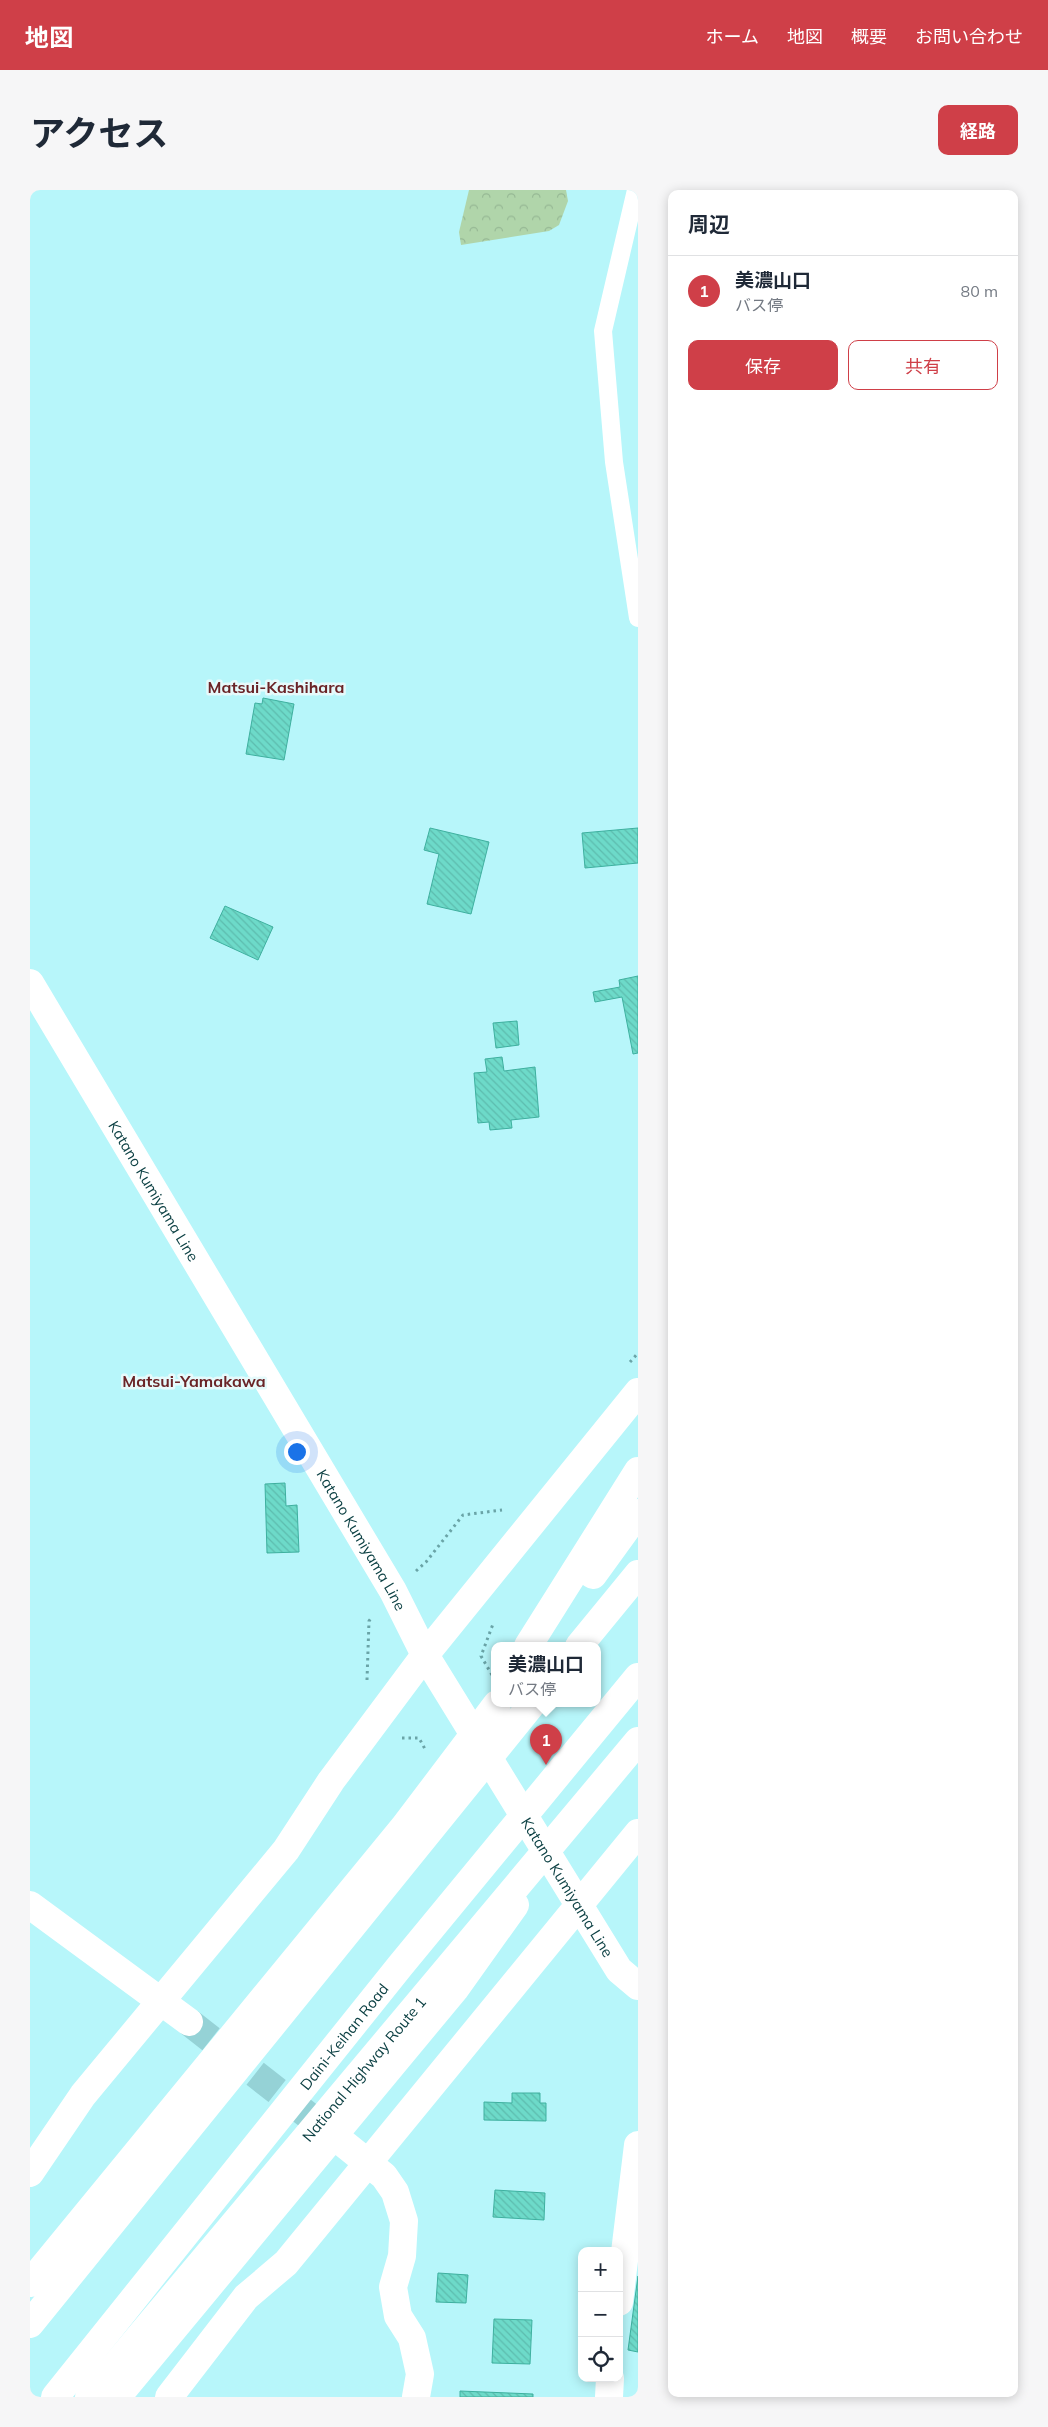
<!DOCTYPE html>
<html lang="ja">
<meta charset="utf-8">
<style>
:root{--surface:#fff;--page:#f6f6f7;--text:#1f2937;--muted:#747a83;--line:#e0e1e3;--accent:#cf3f48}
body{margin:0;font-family:Mulish,"Noto Sans JP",sans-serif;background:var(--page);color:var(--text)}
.controls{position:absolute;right:15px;bottom:15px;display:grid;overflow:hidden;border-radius:10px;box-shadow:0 2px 12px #0003}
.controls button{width:45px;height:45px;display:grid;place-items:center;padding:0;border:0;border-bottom:1px solid var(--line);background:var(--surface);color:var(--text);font:25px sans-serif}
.you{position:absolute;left:266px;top:1261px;width:18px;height:18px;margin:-12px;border:4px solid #fff;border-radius:50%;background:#1a73e8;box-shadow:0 0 0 8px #1a73e833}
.badge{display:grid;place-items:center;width:32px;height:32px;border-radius:50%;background:var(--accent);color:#fff;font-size:16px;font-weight:700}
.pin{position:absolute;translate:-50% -41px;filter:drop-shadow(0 1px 2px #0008)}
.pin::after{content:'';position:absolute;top:26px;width:18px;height:15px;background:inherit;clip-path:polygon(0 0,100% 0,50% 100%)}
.popup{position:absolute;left:461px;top:1452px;width:110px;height:65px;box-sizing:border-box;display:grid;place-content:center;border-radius:10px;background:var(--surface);filter:drop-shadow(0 1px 4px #0005);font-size:16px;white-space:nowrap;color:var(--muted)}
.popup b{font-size:19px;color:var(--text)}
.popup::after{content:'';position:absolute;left:50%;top:100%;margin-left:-10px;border:10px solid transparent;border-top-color:var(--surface)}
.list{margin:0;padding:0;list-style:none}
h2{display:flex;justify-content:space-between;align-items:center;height:65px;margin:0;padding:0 20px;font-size:21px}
h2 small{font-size:16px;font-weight:400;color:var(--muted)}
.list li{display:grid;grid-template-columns:32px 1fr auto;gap:15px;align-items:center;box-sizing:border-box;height:70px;padding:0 20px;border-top:1px solid var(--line)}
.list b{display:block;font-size:19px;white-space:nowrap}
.list p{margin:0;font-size:16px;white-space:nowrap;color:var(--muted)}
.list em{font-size:16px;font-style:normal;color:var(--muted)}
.actions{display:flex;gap:10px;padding:15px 20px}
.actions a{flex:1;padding:11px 0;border:1px solid var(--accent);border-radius:10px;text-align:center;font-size:18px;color:var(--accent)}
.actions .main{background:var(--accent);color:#fff}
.icon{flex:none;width:28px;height:28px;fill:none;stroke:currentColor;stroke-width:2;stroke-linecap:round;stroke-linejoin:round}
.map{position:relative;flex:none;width:608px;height:2207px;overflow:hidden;border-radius:10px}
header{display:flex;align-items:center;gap:30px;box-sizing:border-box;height:70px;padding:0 25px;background:var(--accent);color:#fff}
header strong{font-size:24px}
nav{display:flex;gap:28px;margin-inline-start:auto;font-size:18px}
.intro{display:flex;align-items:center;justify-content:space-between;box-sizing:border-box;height:120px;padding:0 30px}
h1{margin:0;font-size:35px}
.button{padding:12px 22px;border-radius:10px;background:var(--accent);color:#fff;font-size:18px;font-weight:700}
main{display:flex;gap:30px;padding:0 30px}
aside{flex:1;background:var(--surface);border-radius:10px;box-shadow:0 2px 12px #0003}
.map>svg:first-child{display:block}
.forest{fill:url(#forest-crowns)}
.building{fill:url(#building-back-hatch);stroke:#3eb09f}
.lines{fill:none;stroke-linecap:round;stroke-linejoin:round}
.street-tunnel{stroke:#95d2d6;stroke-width:28;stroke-dasharray:28 14;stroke-linecap:butt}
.path{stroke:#6aa4a7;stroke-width:3;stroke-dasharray:2.5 4;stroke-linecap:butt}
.lane{stroke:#fff;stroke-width:18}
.street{stroke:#fff;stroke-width:28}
.secondary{stroke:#fff;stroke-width:28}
.highway{stroke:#fff;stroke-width:28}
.labels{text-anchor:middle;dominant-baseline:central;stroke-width:5;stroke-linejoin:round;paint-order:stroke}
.street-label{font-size:15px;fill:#0d4144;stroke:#e6fafb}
.neighbourhood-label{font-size:16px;font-weight:bold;fill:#6a2427;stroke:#e6fafb}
</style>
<header>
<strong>地図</strong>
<nav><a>ホーム</a><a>地図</a><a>概要</a><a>お問い合わせ</a></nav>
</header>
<div class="intro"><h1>アクセス</h1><a class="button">経路</a></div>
<main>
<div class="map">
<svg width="608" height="2207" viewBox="0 0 608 2207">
<defs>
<pattern id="forest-crowns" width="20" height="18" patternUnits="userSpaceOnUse" patternTransform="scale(1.25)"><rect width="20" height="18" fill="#b0d5aa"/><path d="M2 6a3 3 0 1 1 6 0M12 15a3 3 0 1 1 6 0" fill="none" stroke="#96b894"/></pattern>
<pattern id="building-back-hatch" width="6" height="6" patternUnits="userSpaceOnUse" patternTransform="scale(1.25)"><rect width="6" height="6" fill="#6ddac9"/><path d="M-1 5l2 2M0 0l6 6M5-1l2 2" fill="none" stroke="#5dbcae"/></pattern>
</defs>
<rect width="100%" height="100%" fill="#b7f6fa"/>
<path class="forest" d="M439,0H536L538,11L529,35L519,41L431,55L429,42Z"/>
<path class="building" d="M233,508L264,514L254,570L216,564L225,513L232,514Z
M400,638L459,652L441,724L397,714L409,664L394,660Z
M608,638V673L555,678L552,643Z
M195,716L243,737L228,770L180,748Z
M608,786V863L603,864L592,807L565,812L563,802L590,797L589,790Z
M487,831L489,855L466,858L463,833Z
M472,867L474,881L505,877L509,927L481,930L482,938L460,940L459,932L448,933L444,883L457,882L455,869Z
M255,1293L256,1316L267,1315L269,1362L237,1363L235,1294Z
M482,1903H510V1913H516V1931L454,1930V1912L482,1913Z
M465,2000L515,2003L514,2030L463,2027Z
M408,2083L438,2085L436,2113L406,2112Z
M608,2086V2162L598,2160Z
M464,2129L502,2130L500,2174L462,2173Z
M430,2201L503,2204V2207H430Z"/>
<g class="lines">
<path class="street-tunnel" d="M159,1832L307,1948"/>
<path class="path" d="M600,1172L608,1163
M386,1381L396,1372L433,1325L472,1320
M462,1485L451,1466L463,1434
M337,1490L339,1431L342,1427
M372,1548H389L395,1559"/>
<path class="lane" d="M606,0L573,141L584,272L608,428"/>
<path class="street" d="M0,1715L159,1832
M313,1953L354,1986L365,2002L374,2031L372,2066L363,2097L368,2126L382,2148L390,2184L386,2207
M0,1983L53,1905L256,1660L301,1591L395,1465L608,1202
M87,2207L425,1799L485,1715
M139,2207L216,2107L256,2073L608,1643"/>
<g class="secondary">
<path id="s1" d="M0,793L363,1401L395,1465L589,1780L608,1796"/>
<path d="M589,2112L608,1955"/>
<path d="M579,2207L580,2188"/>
</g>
<g class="highway">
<path d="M563,1385L608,1323"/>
<path d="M498,1456L608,1281"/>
<path d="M549,1456L608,1384"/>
<path d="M0,2093L374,1637L467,1514"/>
<path d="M0,2134L502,1514"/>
<path id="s2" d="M25,2207L370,1776L608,1487"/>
<path id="s3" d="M59,2207L608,1551"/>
</g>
</g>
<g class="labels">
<g class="street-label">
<text stroke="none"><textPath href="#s1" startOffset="242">Katano Kumiyama Line</textPath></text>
<text stroke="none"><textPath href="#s1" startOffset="648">Katano Kumiyama Line</textPath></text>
<text stroke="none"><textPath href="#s1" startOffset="1052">Katano Kumiyama Line</textPath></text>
<text stroke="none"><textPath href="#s2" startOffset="462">Daini-Keihan Road</textPath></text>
<text stroke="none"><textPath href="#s3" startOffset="428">National Highway Route 1</textPath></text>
</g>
<g class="neighbourhood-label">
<text x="246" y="497">Matsui-Kashihara</text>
<text x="164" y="1191">Matsui-Yamakawa</text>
</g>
</g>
</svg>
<div class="controls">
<button>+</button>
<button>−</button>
<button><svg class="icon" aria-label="locate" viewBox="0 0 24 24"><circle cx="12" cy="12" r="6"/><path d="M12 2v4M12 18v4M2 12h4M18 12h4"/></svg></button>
</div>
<div class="you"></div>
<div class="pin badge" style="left:516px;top:1575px">1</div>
<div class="popup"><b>美濃山口</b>バス停</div>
</div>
<aside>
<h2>周辺<small></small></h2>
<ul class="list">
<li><span class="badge">1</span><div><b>美濃山口</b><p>バス停</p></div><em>80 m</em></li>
</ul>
<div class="actions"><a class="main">保存</a><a>共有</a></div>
</aside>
</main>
